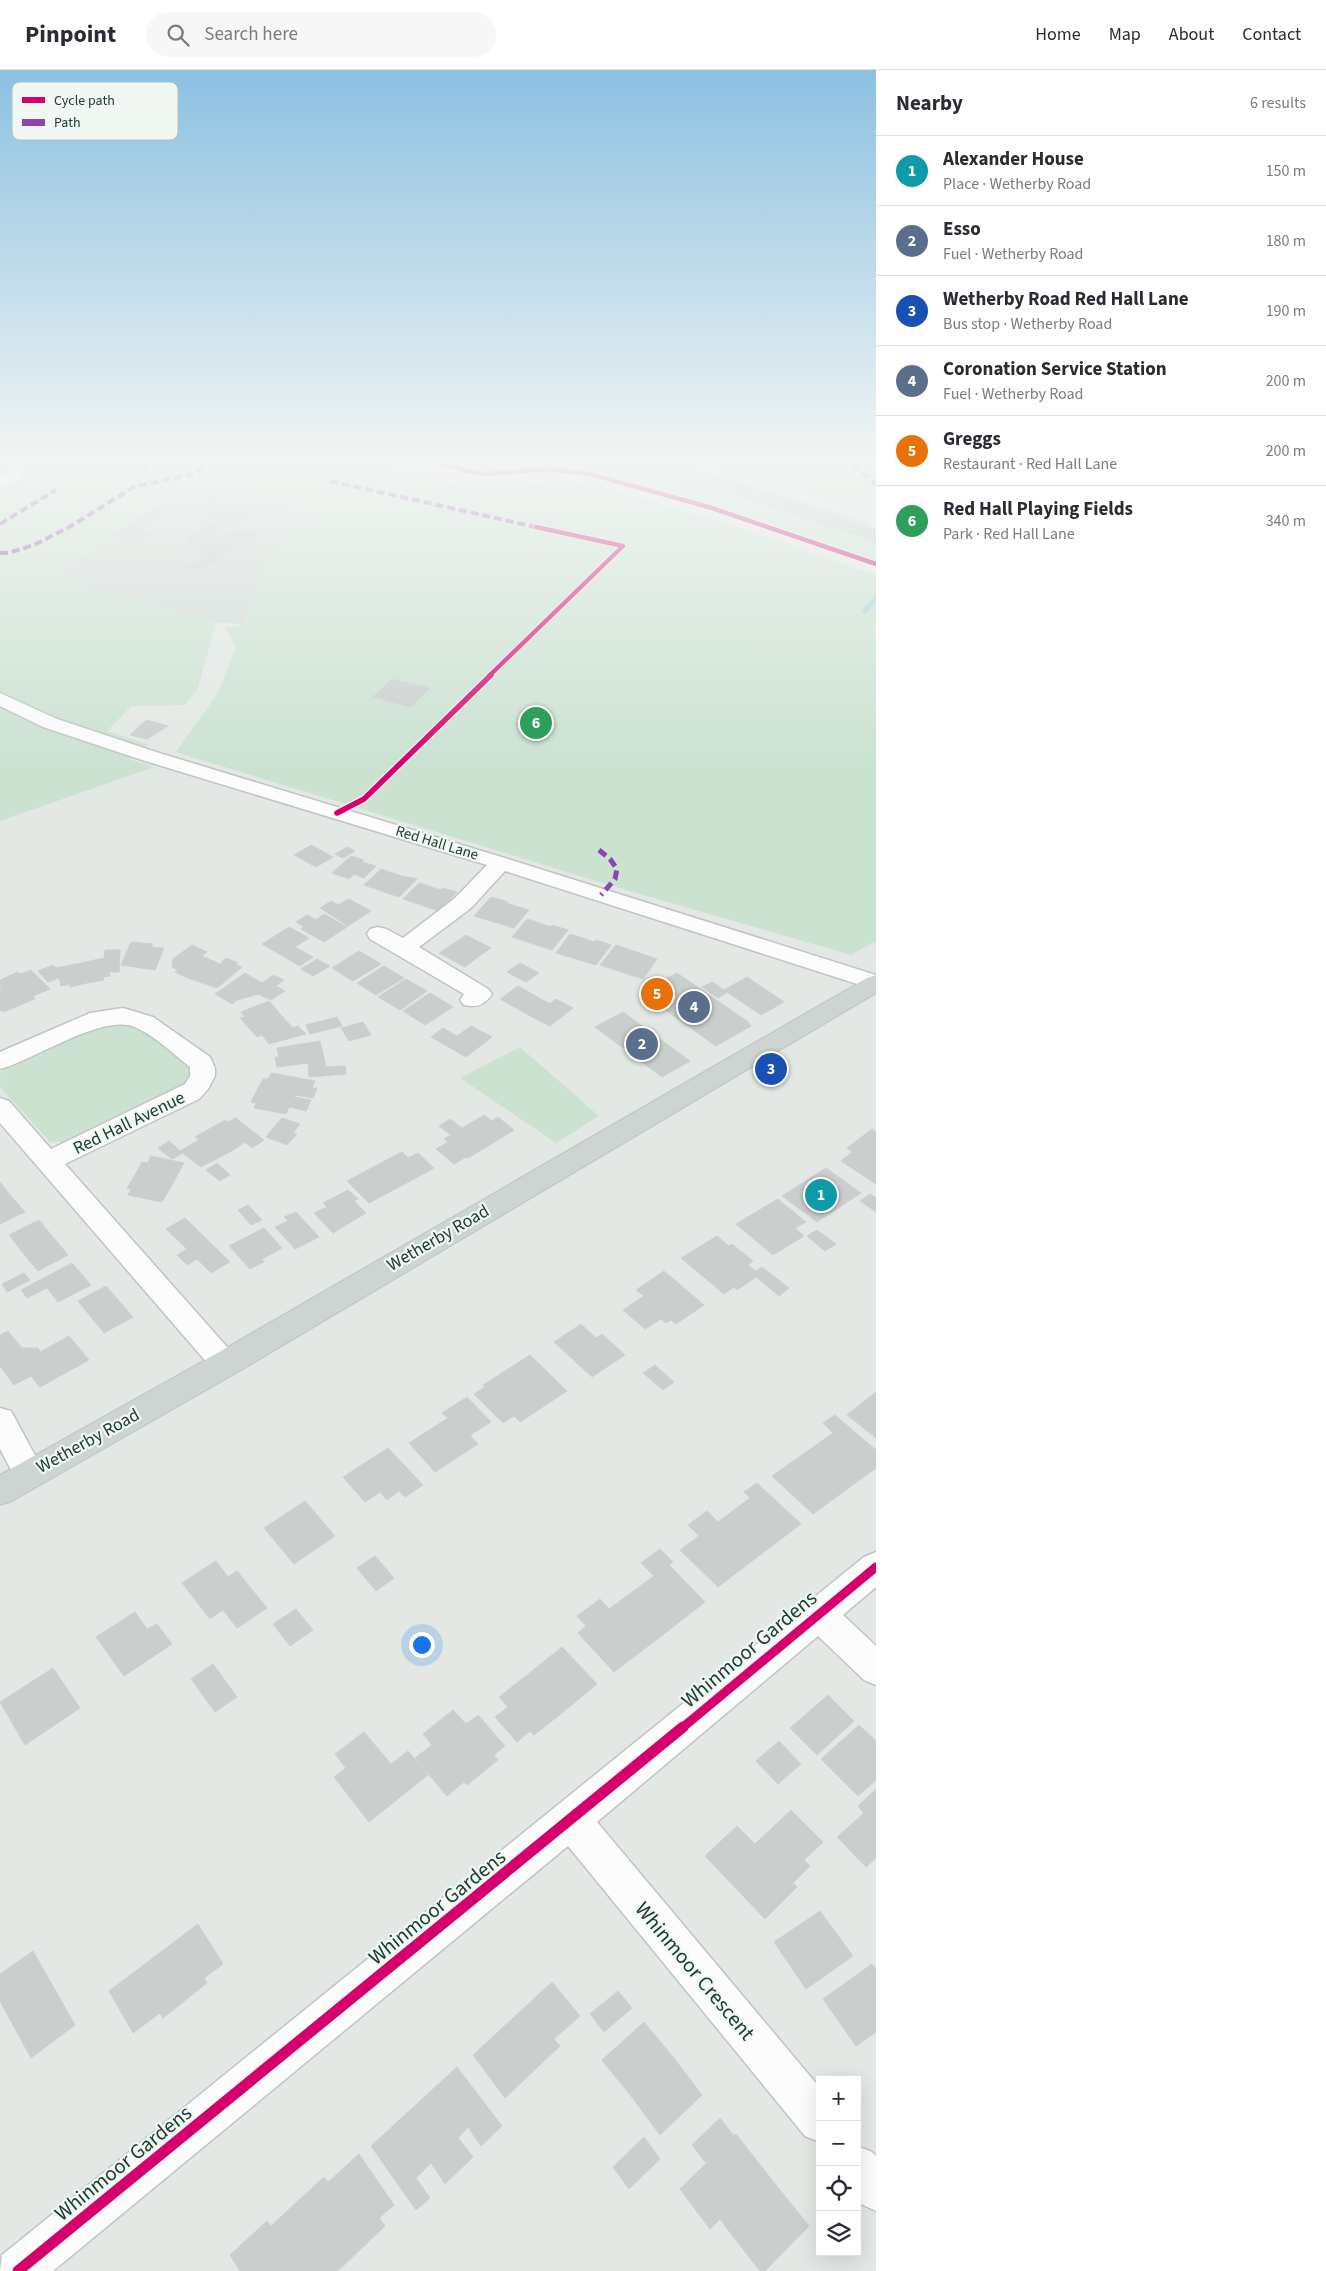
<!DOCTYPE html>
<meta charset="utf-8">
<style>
:root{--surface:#fff;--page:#f7f7f7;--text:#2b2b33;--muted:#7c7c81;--line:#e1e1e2;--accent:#2563eb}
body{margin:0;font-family:"Source Sans 3",sans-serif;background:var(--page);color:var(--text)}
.controls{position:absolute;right:15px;bottom:15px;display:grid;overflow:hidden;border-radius:0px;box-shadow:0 5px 20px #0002}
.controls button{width:45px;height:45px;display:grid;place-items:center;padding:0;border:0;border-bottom:1px solid var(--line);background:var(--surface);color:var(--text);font:25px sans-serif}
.you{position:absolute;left:421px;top:1574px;width:18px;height:18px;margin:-12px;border:4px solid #fff;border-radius:50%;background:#1a73e8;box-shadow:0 0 0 8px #1a73e833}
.badge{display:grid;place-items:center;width:32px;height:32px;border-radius:50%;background:var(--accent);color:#fff;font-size:16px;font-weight:700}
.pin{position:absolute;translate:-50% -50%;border:2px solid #fff;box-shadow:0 1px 5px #0006}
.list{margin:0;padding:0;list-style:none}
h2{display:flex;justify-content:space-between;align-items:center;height:65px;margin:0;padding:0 20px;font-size:21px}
h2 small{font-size:16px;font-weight:400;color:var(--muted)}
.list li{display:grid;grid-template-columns:32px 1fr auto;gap:15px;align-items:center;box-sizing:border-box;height:70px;padding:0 20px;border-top:1px solid var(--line)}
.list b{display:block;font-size:19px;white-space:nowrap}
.list p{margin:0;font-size:16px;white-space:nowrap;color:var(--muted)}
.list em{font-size:16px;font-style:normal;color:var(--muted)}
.icon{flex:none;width:28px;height:28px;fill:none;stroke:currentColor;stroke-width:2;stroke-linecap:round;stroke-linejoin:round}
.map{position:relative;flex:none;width:876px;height:2201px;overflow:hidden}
header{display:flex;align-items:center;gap:30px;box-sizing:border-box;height:70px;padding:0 25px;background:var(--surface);border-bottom:1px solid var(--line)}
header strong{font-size:24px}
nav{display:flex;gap:28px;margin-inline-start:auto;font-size:18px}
.search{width:350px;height:45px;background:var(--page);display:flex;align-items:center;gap:12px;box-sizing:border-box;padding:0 18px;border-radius:28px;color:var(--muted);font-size:19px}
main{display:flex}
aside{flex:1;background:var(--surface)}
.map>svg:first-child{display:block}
.built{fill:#d0dad5}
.green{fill:#cbe2d1}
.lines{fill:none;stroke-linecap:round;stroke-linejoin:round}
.stream{stroke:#a2d4d8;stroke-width:5.5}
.building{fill:#cacfcd;stroke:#cbd1ce}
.minor-casing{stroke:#c0c5c2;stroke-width:3}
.primary-casing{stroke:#bbc5c1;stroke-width:2}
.trunk-casing{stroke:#bbc5c1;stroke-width:2}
.minor{fill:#fbfcfb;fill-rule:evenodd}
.primary{fill:#cdd5d2;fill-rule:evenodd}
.trunk{fill:#c3ccc9;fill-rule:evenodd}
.quiet-far1{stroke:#8e44ad;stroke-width:4;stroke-dasharray:8 4;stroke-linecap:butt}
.quiet{stroke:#8e44ad;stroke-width:5;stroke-dasharray:9 5;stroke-linecap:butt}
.cycleway-far3-casing{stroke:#f0f8f4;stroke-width:6}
.cycleway-far2-casing{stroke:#f0f8f4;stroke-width:8}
.cycleway-far1-casing{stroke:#f0f8f4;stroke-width:12}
.cycleway-casing{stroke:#f0f8f4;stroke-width:14}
.cycleway-far3{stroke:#d6006c;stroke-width:4.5}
.cycleway-far2{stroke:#d6006c;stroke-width:5.5}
.cycleway-far1{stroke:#d6006c;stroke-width:9}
.cycleway{stroke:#d6006c;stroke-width:11}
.labels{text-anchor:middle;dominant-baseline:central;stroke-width:4.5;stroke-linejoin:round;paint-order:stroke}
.far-street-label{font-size:15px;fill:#203c33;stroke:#f0f8f4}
.street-label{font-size:18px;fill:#203c33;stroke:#f0f8f4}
.near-street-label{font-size:21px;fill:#203c33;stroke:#f0f8f4}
.key{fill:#f0f8f4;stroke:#b2c0ba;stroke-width:1}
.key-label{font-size:14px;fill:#203c33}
</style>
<header>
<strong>Pinpoint</strong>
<div class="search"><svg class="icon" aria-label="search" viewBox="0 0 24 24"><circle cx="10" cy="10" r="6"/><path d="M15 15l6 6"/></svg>Search here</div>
<nav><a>Home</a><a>Map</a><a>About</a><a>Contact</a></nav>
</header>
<main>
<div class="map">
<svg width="876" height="2201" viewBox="0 0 876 2201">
<rect width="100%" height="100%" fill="#e3e8e5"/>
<path class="built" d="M213,411L273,428L315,449L269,490L244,555L216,552L80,517L60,502L126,458L125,457L168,423Z"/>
<path class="green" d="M0,387H346L353,391L399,399L438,411L468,417L502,418L563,411L613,420L731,455L876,505V871L851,885L609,815L176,682L218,623L236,576L225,558L244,555L269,490L314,449L273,428L209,412L168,423L165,432L125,456L127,457L60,502L80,517L216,552L198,618L185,635L131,636L107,661L149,675L129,689L154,697L0,751Z
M433,387H474L488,390L485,401Z
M508,387H602L734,422L876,471V491L714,435L587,401L542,397L510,402H490L492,390Z
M634,387C660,387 686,396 712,404C767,419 822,437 876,456V461L741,416Z
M681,387H876V447L795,420Z
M113,952L135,957L185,989C195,1003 186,1012 174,1020L65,1072H50L0,1017V1003L10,993L101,954Z
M520,977L599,1046L556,1073L460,1008Z"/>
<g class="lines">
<path class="stream" d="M865,541L876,528"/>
</g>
<path class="building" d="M209,429L237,435L233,438L251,442L238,451L227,448L225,450L233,452L196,476L186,473L190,471L186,470L220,449L198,442L195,444L182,441L185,439L180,438L188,433L200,435Z
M162,434L174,437L137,460L150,463L139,470L115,465Z
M246,459L260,462L201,500L187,497L204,486L198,484L206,479L196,476L216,464L225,466L233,461L241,462Z
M392,609L430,618L411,637L373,627Z
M146,650L168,656L147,669L130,665Z
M311,775L333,787L316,797L294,785Z
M347,777L355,781L343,788L335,784Z
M351,786L364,790L362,792L376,796L364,808L354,804L349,809L332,803Z
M381,799L402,806L417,809L399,827L364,815Z
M419,813L441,820L443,818L457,822L439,841L403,829Z
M491,827L508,832L506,833L529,840L514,858L474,846Z
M349,829L371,841L348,856L320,838L331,831L338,835Z
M324,844L347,857L324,872L301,859L304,857L296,852L307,845L316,850Z
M527,849L551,857L552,855L568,860L552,880L512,867Z
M289,857L309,868L295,877L313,887L300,896L262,874Z
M570,864L595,872L596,870L611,875L596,895L556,883Z
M466,865L491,878L478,887L453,874Z
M131,872L153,874L151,877L164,878L155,900L121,895Z
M453,874L478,887L465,897L439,883Z
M192,875L207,882L202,886L211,890L188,908L175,902L178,900L172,897L173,889Z
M616,875L657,889L643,909L600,895Z
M105,880H120L119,902H109L110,906L103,907L104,910L87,913L81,893L104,888Z
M359,881L381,894L353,911L332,898Z
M226,888L238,893L236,895L242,897L217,918L188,908L211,890L220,894Z
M317,889L330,896L313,906L301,899Z
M81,893L87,913L70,917V914L61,916L59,908L48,912L38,901L53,895L56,898Z
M520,893L539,903L526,912L507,902Z
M384,896L404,908L376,925L357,913Z
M31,900L50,919L33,926L35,929L20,935L0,915V910L18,902L20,904Z
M245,903L262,913L273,905L284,910L262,926L259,924L237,930L232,934L215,924Z
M677,903L747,951L751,956L716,976L641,923Z
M747,907L784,932L761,945L724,920Z
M406,909L427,921L400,940L378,927Z
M712,912L724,920L728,922L718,928L702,917Z
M276,916L285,921L271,930L262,926Z
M518,916L534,925L516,938L500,929Z
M3,917L20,935L4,942L0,940V918Z
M430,923L453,937L425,955L403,941Z
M534,925L550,934L532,947L516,938Z
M556,929L573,938L550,956L532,947Z
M269,931L281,945L249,958L240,948L245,947L241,942Z
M623,942L690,991L662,1007L595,957Z
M281,945L293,958L298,956L306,964L269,974L262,965L257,967L249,958Z
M337,947L342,956L310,964L306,955Z
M363,952L371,965L349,971L341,958Z
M471,956L492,967L466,987L431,967L443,958L457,966Z
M320,971L326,997L345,996L346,1004L309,1007L308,993L277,997L275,987H279L277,978Z
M271,1003L315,1011L312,1018H317L313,1028L296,1025L294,1027L257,1020L263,1009H268Z
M257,1020L294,1027L311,1030L306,1041L289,1037L286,1044L254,1038L256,1033L251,1032Z
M484,1045L492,1051L498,1047L514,1060L488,1076L464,1057Z
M236,1048L264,1070L252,1078L245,1072L235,1079L211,1058L225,1050L228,1052Z
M282,1048L300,1054L293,1063L275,1056Z
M450,1049L462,1058L464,1057L488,1076L468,1088L466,1087L454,1094L436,1079L448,1072L444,1069L451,1065L439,1056Z
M275,1056L293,1063L297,1064L287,1075L266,1067Z
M211,1058L235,1079L201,1097L180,1081L199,1070L195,1067Z
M872,1059L876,1062V1114L841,1091L852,1082L847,1078Z
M169,1071L183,1083L172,1089L158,1078Z
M402,1082L408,1088L418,1083L434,1098L399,1117L377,1095Z
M151,1086L184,1093L173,1113L135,1105L142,1092L148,1093Z
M217,1093L230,1105L220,1111L206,1100Z
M377,1095L399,1117L369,1133L347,1111Z
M826,1098L861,1123L817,1152L782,1126Z
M135,1105L173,1113L162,1132L128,1125L131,1119L127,1118Z
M0,1112L11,1126L0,1131Z
M348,1120L358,1129L354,1131L366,1143L333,1163L314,1143L327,1137L323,1133Z
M870,1124L876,1128V1142L860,1131Z
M11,1126L25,1142L0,1154V1131Z
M778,1129L806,1152L795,1158L804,1166L773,1185L736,1154Z
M248,1135L262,1150L251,1155L238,1140Z
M296,1142L319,1167L295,1179L275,1157L288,1151L284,1147Z
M185,1148L230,1192L211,1203L197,1189L187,1195L177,1185L187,1179L166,1159Z
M39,1150L53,1167L23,1183L9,1165Z
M264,1158L282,1178L262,1189L264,1192L250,1199L229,1176Z
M817,1160L836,1174L825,1181L807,1166Z
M717,1166L729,1176L732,1174L753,1191L748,1195L756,1201L762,1197L789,1218L779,1226L756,1207L737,1220L734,1217L724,1224L681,1188Z
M53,1167L68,1185L38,1201L23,1183Z
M72,1193L91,1215L58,1232L47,1218L27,1228L21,1220Z
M664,1201L704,1235L676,1254L671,1250L666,1253L661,1249L645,1259L623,1240L644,1226L636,1220Z
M24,1203L30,1210L7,1222L2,1214Z
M106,1216L133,1247L104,1263L78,1231Z
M581,1254L596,1268L602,1264L625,1285L592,1307L554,1272Z
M8,1261L22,1278H38L40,1282L69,1266L89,1290L40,1317L31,1306L14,1315L0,1296V1265Z
M530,1285L567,1321L520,1352L514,1346L503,1353L474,1324L485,1317L483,1315Z
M655,1295L674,1312L663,1320L643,1303Z
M876,1322V1368L847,1345Z
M467,1327L491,1352L470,1365L478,1374L435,1402L409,1373L448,1348L442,1343Z
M835,1345L876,1380V1398L850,1417L809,1380L833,1363L823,1353Z
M388,1378L423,1415L405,1427L399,1421L387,1430L380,1422L365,1432L343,1407Z
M809,1380L850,1417L813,1444L772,1406Z
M757,1413L801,1454L760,1485L722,1449L750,1428L744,1422Z
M305,1431L335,1466L294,1494L264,1458Z
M707,1441L718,1452L722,1449L760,1485L718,1517L680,1480L699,1466L688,1455Z
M660,1479L673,1492L669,1495L705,1532L660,1567L624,1528L654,1506L641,1493Z
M375,1486L394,1508L376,1521L357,1498Z
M216,1491L228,1507L237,1501L267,1538L237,1558L223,1540L210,1549L182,1513Z
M624,1528L660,1567L614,1602L578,1563L586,1556L577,1546L600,1529L609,1539Z
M296,1539L313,1560L290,1576L273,1554Z
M135,1542L147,1559L157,1554L172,1574L124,1606L96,1567Z
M562,1577L597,1614L562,1643L527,1605Z
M213,1594L237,1627L215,1642L191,1609Z
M53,1598L80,1638L25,1675L0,1632Z
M527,1605L562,1643L534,1665L530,1661L517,1672L495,1647L508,1637L499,1627Z
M828,1625L854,1651L817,1685L790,1658Z
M453,1640L466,1654L478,1645L505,1676L494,1685L498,1690L467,1715L464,1712L447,1726L415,1688L432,1675L423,1664Z
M859,1655L876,1671V1710L858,1726L821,1689Z
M364,1662L391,1694L408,1681L428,1705L369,1752L334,1707L346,1698L335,1684Z
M779,1671L801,1694L778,1714L756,1691Z
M876,1719V1788L866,1797L837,1767L864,1743L858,1736Z
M791,1740L823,1772L804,1790L810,1796L793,1813L797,1817L765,1849L705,1786L737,1756L755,1774Z
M820,1841L853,1886L806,1919L774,1872Z
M198,1854L223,1894L204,1908L207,1913L163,1948L160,1943L133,1963L109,1921Z
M33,1881L75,1955L31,1988L0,1931V1904Z
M872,1894L876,1899V1962L856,1976L823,1929Z
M552,1912L580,1946L554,1969L560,1976L505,2028L473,1985Z
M618,1921L632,1938L604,1962L590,1944Z
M644,1952L673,1987L631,2026L602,1990Z
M673,1987L702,2025L660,2065L631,2026Z
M457,1997L502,2056L481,2076L468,2057L458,2068L473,2087L445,2114L431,2093L416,2108L430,2128L416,2140L371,2076Z
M720,2048L734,2066L706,2093L692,2075Z
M736,2064L772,2110L725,2156L720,2149L710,2159L680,2119Z
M644,2067L660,2089L629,2119L613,2097Z
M359,2084L394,2135L379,2148L385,2156L342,2197L299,2130L324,2107L328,2112Z
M772,2110L809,2156L765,2201H760L725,2156Z
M299,2130L342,2197L337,2201H240L230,2185L267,2151L271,2156Z"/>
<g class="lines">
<defs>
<path id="minor" d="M0,387H9L23,392L25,400L20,409L0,418V408L9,403L11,397L0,394Z
M0,623L57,649L156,682L508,789L876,905V920L505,801L471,838L419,877L488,919L492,924C485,935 476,938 464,935L460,930L464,924L370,869L367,864L370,859L378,857L386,859L403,868L455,828L487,795L142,690L43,657L0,636Z
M123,938L153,947L210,987L215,998V1006L208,1019L199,1029L65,1094L235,1286L240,1294L235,1302L225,1306L215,1302L0,1053V1028L9,1031L51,1079L185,1014L190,1006V997C173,984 156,967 137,958C105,941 35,990 0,999V982L90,943Z
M0,1338L11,1341L45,1404L40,1413L29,1417L18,1413L0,1379Z
M876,1482V1517L843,1545L876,1576V1615L864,1610L818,1566L597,1752L820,2018V2072L805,2066L568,1776L53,2201H0L2,2185L864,1487Z
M857,2076L872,2082L876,2086V2141L861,2134L857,2130Z"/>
<path id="primary" d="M876,905V923L236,1303L12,1431L0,1435V1405L214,1285L867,908Z"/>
<path id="trunk" d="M610,387H635L766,423L876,461V471L754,429L612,390Z"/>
</defs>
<use href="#minor" class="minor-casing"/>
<use href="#primary" class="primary-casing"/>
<use href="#trunk" class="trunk-casing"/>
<use href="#minor" class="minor"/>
<use href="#primary" class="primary"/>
<use href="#trunk" class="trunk"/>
<path class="quiet-far1" d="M844,387L876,414
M142,400L162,387
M330,411L536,457
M0,454L56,420
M0,483H8L34,475L71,456L134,417L192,404L225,387"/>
<path class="quiet" d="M599,780L610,789L617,799L615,809L601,825"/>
<defs>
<path id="cycleway-far3" d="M423,387L466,401L486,404L550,399L590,404L712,438L876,494
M489,606L623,476L536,457"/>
<path id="cycleway-far2" d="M337,743L364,729L491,605"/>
<path id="cycleway-far1" d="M682,1658L876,1497"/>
<path id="cycleway" d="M18,2201L683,1657"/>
</defs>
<use href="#cycleway-far3" class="cycleway-far3-casing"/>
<use href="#cycleway-far2" class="cycleway-far2-casing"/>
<use href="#cycleway-far1" class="cycleway-far1-casing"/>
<use href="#cycleway" class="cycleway-casing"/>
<use href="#cycleway-far3" class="cycleway-far3"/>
<use href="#cycleway-far2" class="cycleway-far2"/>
<use href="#cycleway-far1" class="cycleway-far1"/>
<use href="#cycleway" class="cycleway"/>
</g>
<linearGradient id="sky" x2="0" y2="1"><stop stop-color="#8cc1e2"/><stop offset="0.56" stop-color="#f2f5f3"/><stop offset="1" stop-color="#f2f5f3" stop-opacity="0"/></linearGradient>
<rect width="876" height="696" fill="url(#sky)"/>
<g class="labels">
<g class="far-street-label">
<text transform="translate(437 773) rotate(17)">Red Hall Lane</text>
</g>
<g class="street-label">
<text transform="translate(129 1053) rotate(-26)">Red Hall Avenue</text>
<text transform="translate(438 1168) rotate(-30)">Wetherby Road</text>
<text transform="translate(88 1371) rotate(-29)">Wetherby Road</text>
</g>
<g class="near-street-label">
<text transform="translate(749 1579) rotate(-40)">Whinmoor Gardens</text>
<text transform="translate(437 1837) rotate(-39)">Whinmoor Gardens</text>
<text transform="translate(695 1901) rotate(50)">Whinmoor Crescent</text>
<text transform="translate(123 2093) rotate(-39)">Whinmoor Gardens</text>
</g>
</g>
<rect x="12" y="12" width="166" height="58" rx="8" class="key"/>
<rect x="22" y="27" width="23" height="6" fill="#d6006c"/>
<rect x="22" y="49" width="23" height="7" fill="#8e44ad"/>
<g class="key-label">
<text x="54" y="35">Cycle path</text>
<text x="54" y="57">Path</text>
</g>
</svg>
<div class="controls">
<button>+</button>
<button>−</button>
<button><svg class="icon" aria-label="locate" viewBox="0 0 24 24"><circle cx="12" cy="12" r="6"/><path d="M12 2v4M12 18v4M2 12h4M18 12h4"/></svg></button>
<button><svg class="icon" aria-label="layers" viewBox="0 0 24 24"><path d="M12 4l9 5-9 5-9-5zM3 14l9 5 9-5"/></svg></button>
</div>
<div class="you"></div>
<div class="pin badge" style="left:821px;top:1125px;background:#0f9aa8">1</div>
<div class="pin badge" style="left:642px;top:974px;background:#5c6f8a">2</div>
<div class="pin badge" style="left:771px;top:999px;background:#1a4fb4">3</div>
<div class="pin badge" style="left:694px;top:937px;background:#5c6f8a">4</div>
<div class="pin badge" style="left:657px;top:924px;background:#e8710a">5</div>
<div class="pin badge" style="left:536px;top:653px;background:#2e9e5b">6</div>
</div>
<aside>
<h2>Nearby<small>6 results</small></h2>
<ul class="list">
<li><span class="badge" style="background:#0f9aa8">1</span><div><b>Alexander House</b><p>Place · Wetherby Road</p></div><em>150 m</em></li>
<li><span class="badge" style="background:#5c6f8a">2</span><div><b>Esso</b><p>Fuel · Wetherby Road</p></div><em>180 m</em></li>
<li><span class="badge" style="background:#1a4fb4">3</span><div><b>Wetherby Road Red Hall Lane</b><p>Bus stop · Wetherby Road</p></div><em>190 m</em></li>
<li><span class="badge" style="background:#5c6f8a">4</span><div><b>Coronation Service Station</b><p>Fuel · Wetherby Road</p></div><em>200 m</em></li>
<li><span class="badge" style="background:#e8710a">5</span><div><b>Greggs</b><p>Restaurant · Red Hall Lane</p></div><em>200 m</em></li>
<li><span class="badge" style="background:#2e9e5b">6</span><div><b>Red Hall Playing Fields</b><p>Park · Red Hall Lane</p></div><em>340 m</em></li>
</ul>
</aside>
</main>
